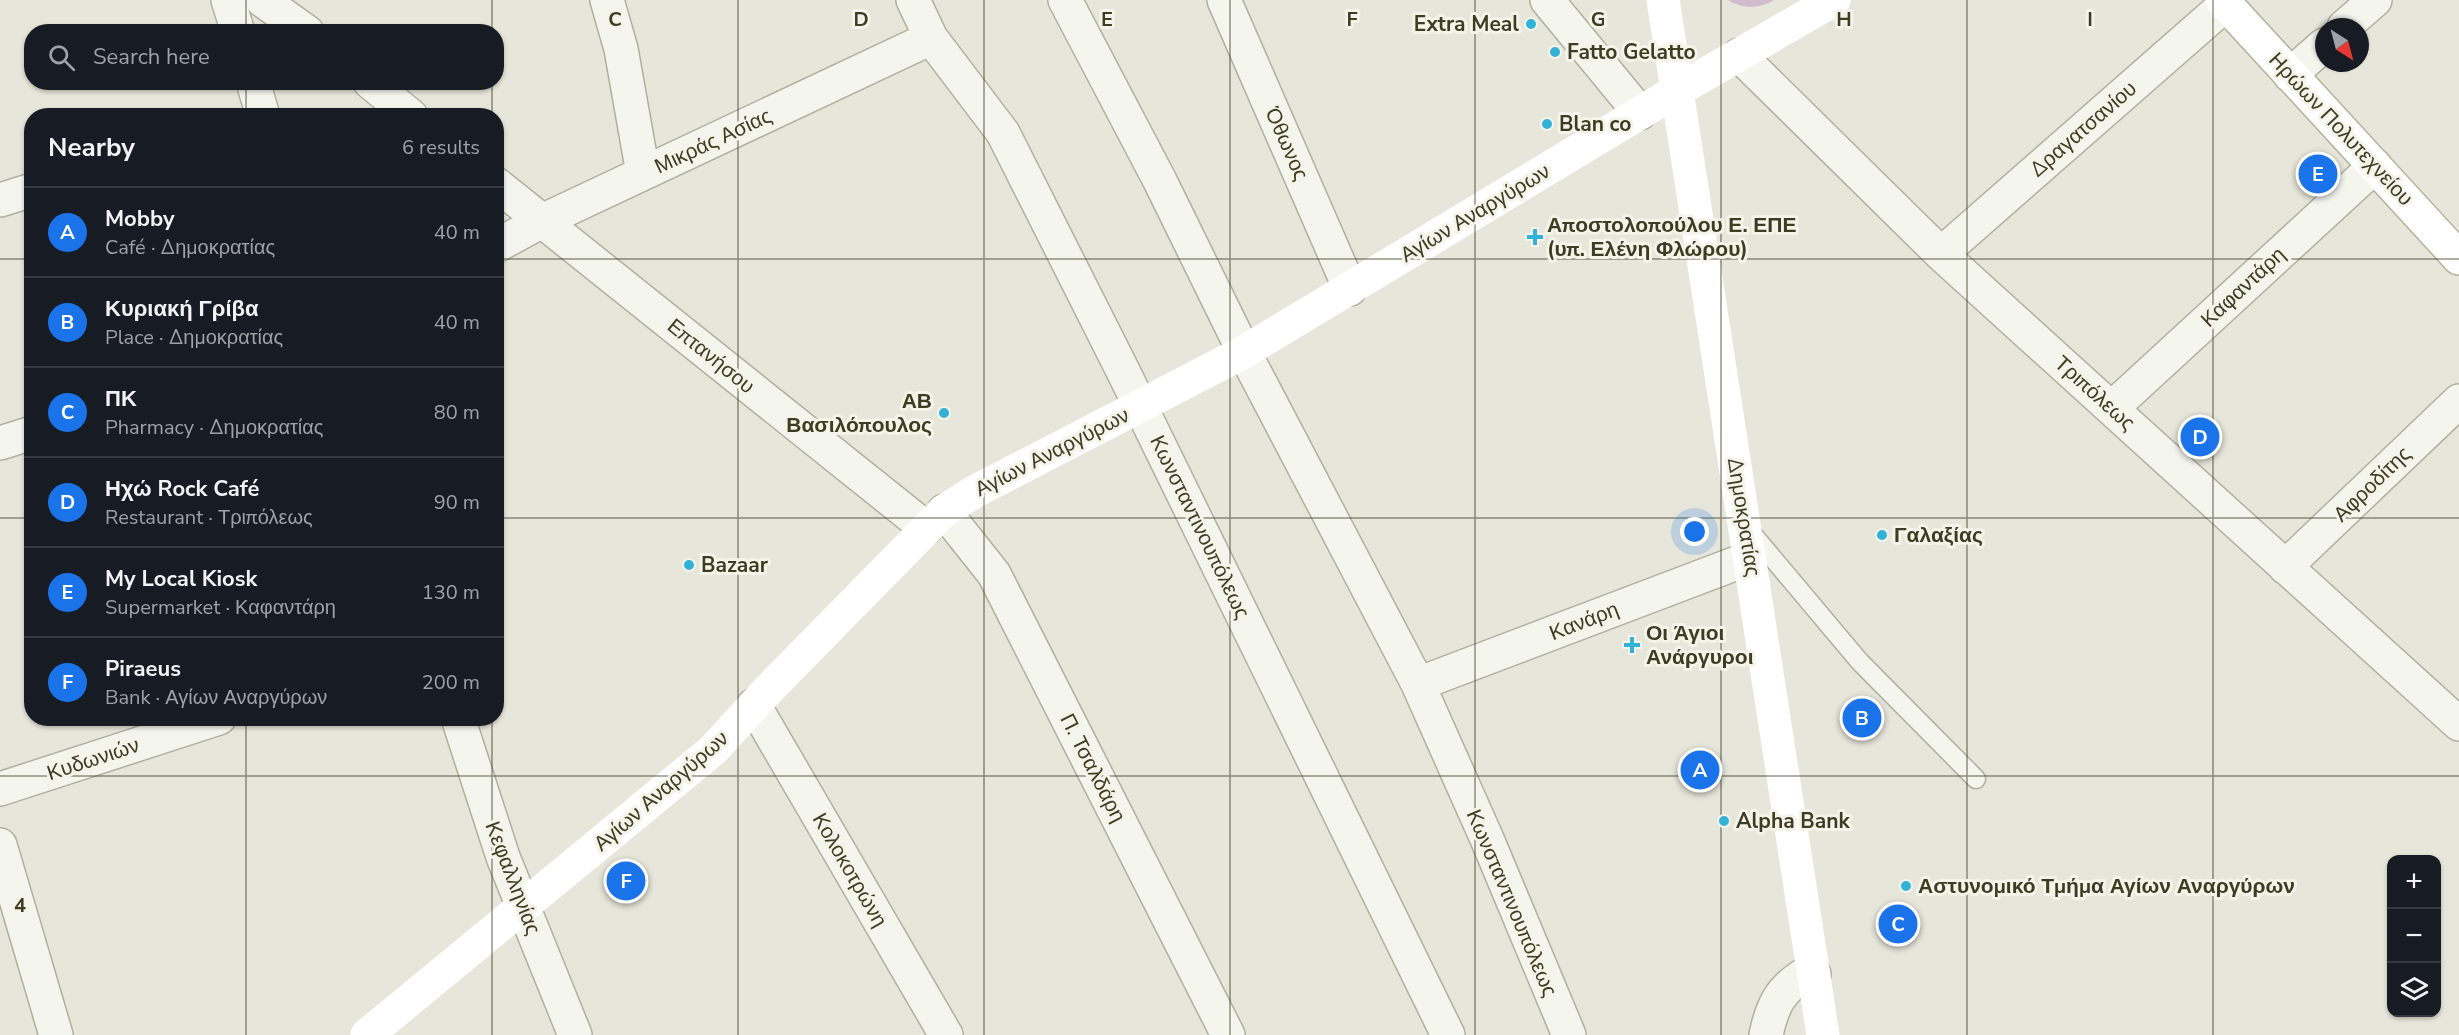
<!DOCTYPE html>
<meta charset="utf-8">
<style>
:root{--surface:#171b24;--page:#242831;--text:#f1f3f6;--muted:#9ea1a6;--line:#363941;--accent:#1a73e8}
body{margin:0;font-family:"Nunito Sans",sans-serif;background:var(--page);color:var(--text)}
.controls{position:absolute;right:18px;bottom:18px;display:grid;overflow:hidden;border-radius:12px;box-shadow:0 2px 4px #0004}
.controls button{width:54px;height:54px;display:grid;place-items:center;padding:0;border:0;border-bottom:2px solid var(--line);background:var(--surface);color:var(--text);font:30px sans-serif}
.compass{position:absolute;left:2315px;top:18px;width:54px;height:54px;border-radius:50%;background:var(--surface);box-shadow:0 2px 4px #0004;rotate:144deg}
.you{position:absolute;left:1695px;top:532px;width:21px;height:21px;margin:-15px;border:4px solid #fff;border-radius:50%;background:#1a73e8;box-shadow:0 0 0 9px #1a73e833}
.badge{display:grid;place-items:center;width:39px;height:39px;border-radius:50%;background:var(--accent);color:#fff;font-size:20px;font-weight:700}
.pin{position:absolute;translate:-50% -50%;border:3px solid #fff;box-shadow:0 2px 6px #0006}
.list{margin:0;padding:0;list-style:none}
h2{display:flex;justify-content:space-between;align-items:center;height:78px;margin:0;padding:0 24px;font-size:26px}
h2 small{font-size:20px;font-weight:400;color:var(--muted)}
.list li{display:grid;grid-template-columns:39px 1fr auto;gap:18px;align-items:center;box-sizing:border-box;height:90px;padding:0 24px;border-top:2px solid var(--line)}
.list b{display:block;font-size:22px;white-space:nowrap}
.list p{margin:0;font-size:20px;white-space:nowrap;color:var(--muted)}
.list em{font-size:20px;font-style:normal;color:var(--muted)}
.icon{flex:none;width:33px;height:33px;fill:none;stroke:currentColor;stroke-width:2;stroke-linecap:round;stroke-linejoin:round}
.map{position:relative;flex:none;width:2459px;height:1035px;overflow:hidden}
.search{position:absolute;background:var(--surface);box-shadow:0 2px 4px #0004;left:24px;top:24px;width:480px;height:66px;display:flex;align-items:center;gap:15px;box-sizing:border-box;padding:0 21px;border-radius:24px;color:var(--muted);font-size:22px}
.panel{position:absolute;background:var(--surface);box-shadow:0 2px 4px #0004;left:24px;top:108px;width:480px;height:618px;border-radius:24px}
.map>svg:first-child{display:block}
.green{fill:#d1bbce}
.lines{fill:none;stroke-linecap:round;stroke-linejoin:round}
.lane-casing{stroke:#b0b0a0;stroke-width:21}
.street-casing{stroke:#b0b0a0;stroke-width:36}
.primary-casing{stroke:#b3b299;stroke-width:36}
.lane{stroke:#f4f5ed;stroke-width:18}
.street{stroke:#f4f5ed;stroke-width:33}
.secondary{stroke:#fff;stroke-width:33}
.primary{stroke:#fff;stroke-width:33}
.grid{fill:none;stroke:#3d3d24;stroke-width:1.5;stroke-opacity:0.55}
.poi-dot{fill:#33b2d8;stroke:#f4f4ea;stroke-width:2}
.labels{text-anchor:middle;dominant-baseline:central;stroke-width:6;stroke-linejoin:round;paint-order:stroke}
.poi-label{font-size:21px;font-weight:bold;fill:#3d3d24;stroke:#f4f4ea;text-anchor:start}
.street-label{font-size:21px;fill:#3d3d24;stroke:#f4f4ea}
.grid-label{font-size:20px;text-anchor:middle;font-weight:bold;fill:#3d3d24;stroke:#f4f4ea;stroke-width:6;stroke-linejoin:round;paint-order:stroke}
</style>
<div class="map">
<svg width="2459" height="1035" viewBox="0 0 2459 1035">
<rect width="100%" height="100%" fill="#e6e6da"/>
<path class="green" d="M1728,0H1774C1760,9 1741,9 1728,0Z"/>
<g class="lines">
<defs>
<path id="lane" d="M1749,530L1860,662L1976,779"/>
<path id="street" d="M228,0L238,32
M262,0L307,32
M607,0L621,49L643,173
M913,0L931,38L1003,133L1123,371L1448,1035
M1065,0L1160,181L1244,352L1418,684L1487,839L1569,1035
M1224,0L1350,289
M1547,0L1640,113
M2344,27L2375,0
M1739,55L1941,254L2459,724
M2290,75L2324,45
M253,82L263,116
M370,82L411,116
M496,184L926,528
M0,200L32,190
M496,246L542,221L931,38
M1941,254L2226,4
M2112,408L2375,166
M0,443L32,433
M944,511L994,574L1228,1035
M2285,567L2459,401
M1418,684L1750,558
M754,705L946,1035
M458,718L503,857L575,1035
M0,789L219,718
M0,845L56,1035
M1766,1035C1772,1006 1780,989 1807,973L1814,974"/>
<path id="primary" d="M2222,0L2459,258"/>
</defs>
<use href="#lane" class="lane-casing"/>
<use href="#street" class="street-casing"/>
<use href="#primary" class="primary-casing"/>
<use href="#lane" class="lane"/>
<use href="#street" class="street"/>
<path class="secondary" d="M1663,0L1823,1035
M367,1035L713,750L770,688L944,511L974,492L1244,352L1678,90L1834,0"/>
<use href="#primary" class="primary"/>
</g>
<path class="grid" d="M246,0V32M492,0V32M738,0V1035M984,0V1035M1230,0V1035M1475,0V1035M1721,0V1035M1967,0V1035M2213,0V1035M246,82V116M492,82V116M0,259H32M496,259H2459M0,518H32M496,518H2459M246,718V1035M492,718V1035M0,776H2459"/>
<g class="poi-dot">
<circle cx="1531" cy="24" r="6"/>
<circle cx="1555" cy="52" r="6"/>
<circle cx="1547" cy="124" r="6"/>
<path d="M1532 228h6v6h6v6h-6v6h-6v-6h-6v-6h6z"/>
<circle cx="944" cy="413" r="6"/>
<circle cx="1882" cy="535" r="6"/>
<circle cx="689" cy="565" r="6"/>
<path d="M1629 636h6v6h6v6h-6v6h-6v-6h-6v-6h6z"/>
<circle cx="1724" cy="821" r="6"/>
<circle cx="1906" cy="886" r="6"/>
</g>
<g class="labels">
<g class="poi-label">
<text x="1519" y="24" text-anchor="end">Extra Meal</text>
<text x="1567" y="52">Fatto Gelatto</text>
<text x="1559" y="124">Blan co</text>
<text x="1547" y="225">Αποστολοπούλου Ε. ΕΠΕ<tspan x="1547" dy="24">(υπ. Ελένη Φλώρου)</tspan></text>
<text x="932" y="401" text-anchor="end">ΑΒ<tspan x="932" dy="24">Βασιλόπουλος</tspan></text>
<text x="1894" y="535">Γαλαξίας</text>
<text x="701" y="565">Bazaar</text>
<text x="1646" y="633">Οι Άγιοι<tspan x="1646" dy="24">Ανάργυροι</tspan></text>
<text x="1736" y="821">Alpha Bank</text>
<text x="1918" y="886">Αστυνομικό Τμήμα Αγίων Αναργύρων</text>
</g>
<g class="street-label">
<text transform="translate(2083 129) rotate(-41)">Δραγατσανίου</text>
<text transform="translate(2341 129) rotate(47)">Ηρώων Πολυτεχνείου</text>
<text transform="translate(713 141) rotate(-25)">Μικράς Ασίας</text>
<text transform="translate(1287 144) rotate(66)">Όθωνος</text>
<text transform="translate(1475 213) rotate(-31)">Αγίων Αναργύρων</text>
<text transform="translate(2243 287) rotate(-43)">Καφαντάρη</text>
<text transform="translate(711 356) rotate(39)">Επτανήσου</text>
<text transform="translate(2095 393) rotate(42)">Τριπόλεως</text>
<text transform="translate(1052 452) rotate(-27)">Αγίων Αναργύρων</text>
<text transform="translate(2372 484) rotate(-44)">Αφροδίτης</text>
<text transform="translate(1744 517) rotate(81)">Δημοκρατίας</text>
<text transform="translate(1200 527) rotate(64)">Κωνσταντινουπόλεως</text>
<text transform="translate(1584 621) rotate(-21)">Κανάρη</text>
<text transform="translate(93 759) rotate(-18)">Κυδωνιών</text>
<text transform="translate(1093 768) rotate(63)">Π. Τσαλδάρη</text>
<text transform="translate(661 791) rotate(-41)">Αγίων Αναργύρων</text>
<text transform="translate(850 870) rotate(60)">Κολοκοτρώνη</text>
<text transform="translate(513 878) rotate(69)">Κεφαλληνίας</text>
<text transform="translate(1512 903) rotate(67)">Κωνσταντινουπόλεως</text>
</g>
</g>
<g class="grid-label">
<text x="615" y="26">C</text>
<text x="861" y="26">D</text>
<text x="1107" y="26">E</text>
<text x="1352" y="26">F</text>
<text x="1598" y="26">G</text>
<text x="1844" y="26">H</text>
<text x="2090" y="26">I</text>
<text x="20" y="912">4</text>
</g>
</svg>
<div class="controls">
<button>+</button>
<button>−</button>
<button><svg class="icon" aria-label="layers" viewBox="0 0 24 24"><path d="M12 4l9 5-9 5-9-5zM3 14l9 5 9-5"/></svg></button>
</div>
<svg class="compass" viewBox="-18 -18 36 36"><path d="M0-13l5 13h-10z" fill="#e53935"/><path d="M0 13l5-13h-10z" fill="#9ea1a6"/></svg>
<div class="you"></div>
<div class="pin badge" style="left:1700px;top:770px">A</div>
<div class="pin badge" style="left:1862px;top:718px">B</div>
<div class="pin badge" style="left:1898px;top:924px">C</div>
<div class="pin badge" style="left:2200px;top:437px">D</div>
<div class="pin badge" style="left:2318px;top:174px">E</div>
<div class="pin badge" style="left:626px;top:881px">F</div>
<div class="search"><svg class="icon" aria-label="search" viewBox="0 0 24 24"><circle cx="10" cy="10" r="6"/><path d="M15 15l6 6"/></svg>Search here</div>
<section class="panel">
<h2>Nearby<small>6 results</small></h2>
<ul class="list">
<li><span class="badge">A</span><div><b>Mobby</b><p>Café · Δημοκρατίας</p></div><em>40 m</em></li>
<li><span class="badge">B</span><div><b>Κυριακή Γρίβα</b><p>Place · Δημοκρατίας</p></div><em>40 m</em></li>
<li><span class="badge">C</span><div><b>ΠΚ</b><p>Pharmacy · Δημοκρατίας</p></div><em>80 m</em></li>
<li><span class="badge">D</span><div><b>Ηχώ Rock Café</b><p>Restaurant · Τριπόλεως</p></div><em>90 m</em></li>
<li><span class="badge">E</span><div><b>My Local Kiosk</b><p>Supermarket · Καφαντάρη</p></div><em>130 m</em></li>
<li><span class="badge">F</span><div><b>Piraeus</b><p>Bank · Αγίων Αναργύρων</p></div><em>200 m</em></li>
</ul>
</section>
</div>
